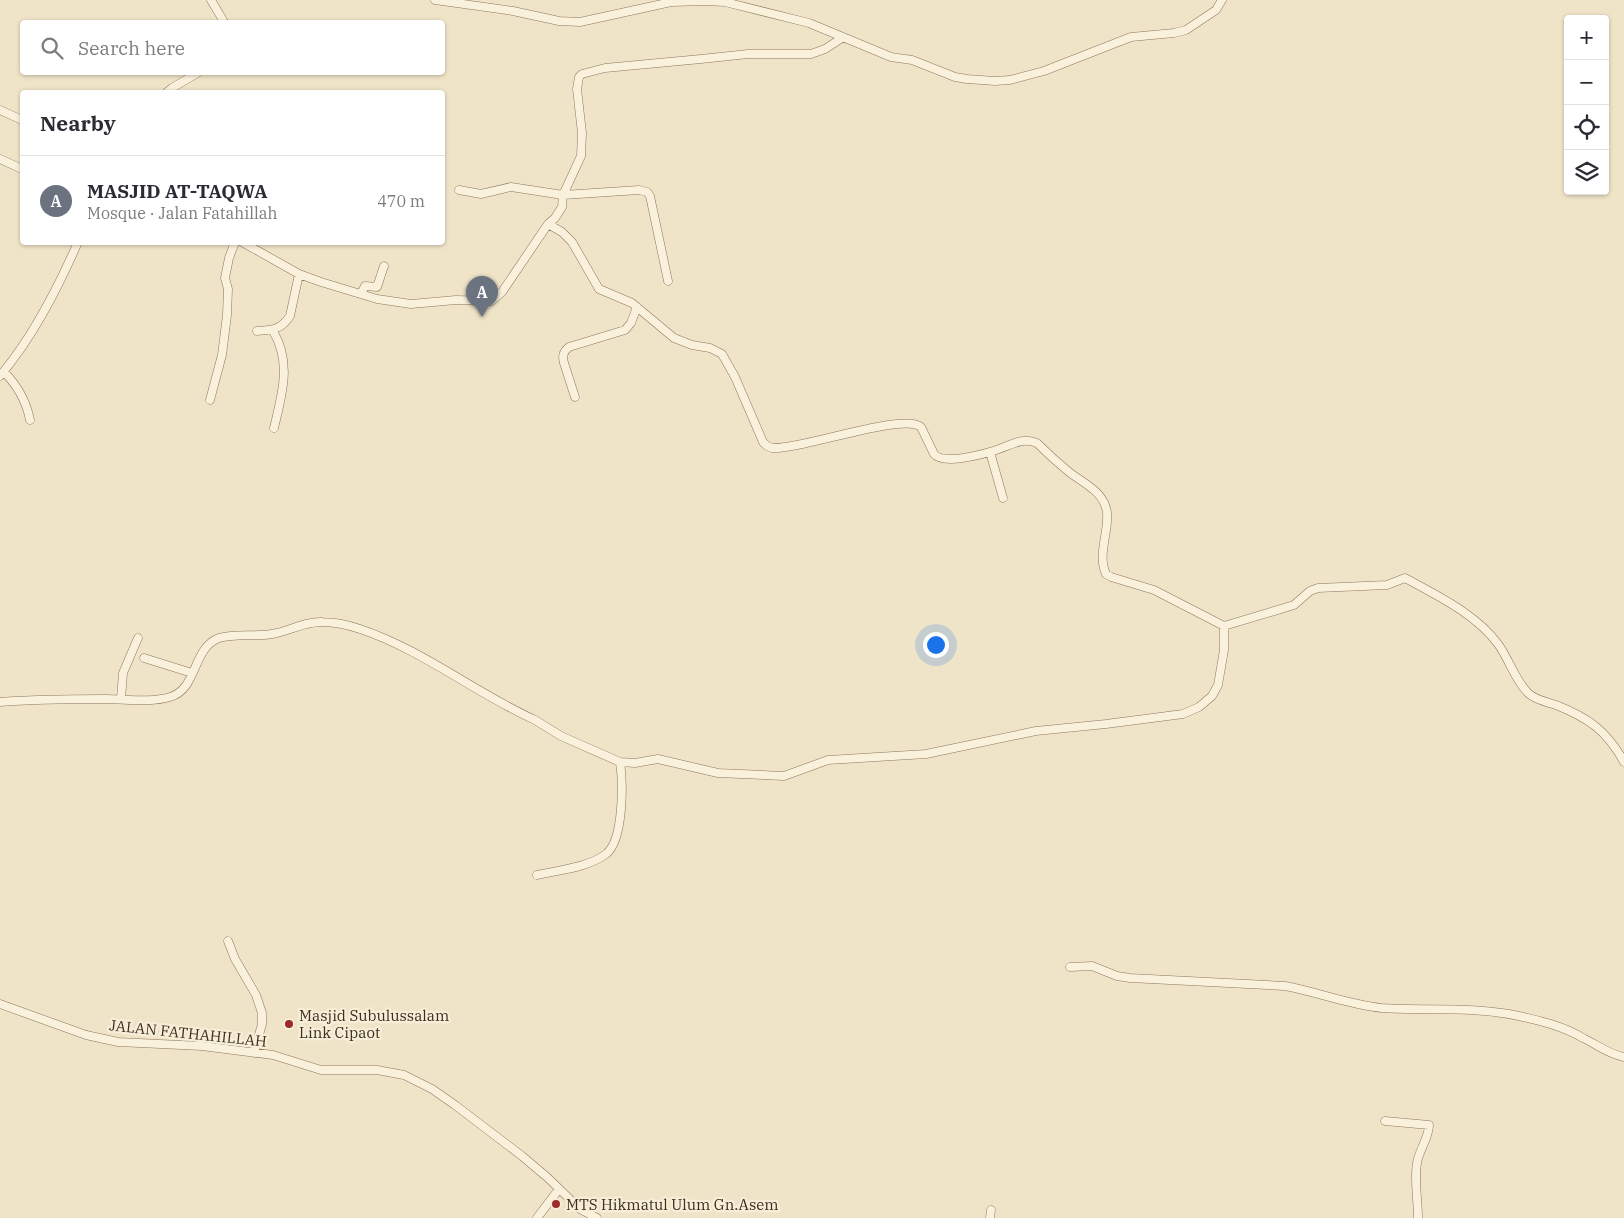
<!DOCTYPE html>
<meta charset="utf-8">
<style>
:root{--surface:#fff;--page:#f2f2f3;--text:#2b2b33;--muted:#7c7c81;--line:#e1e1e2;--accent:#7c3aed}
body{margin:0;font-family:"IBM Plex Serif",serif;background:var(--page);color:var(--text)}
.controls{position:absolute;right:15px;top:15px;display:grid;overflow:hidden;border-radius:5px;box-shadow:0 1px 4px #0004}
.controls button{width:45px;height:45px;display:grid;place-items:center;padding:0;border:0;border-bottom:1px solid var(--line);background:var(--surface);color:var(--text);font:25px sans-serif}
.you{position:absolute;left:935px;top:644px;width:18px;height:18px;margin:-12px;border:4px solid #fff;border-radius:50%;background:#1a73e8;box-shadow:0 0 0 8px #1a73e833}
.badge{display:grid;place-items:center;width:32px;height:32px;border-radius:50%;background:var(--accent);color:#fff;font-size:16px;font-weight:700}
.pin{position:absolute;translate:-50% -41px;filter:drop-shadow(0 1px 2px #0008)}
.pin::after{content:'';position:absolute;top:26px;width:18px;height:15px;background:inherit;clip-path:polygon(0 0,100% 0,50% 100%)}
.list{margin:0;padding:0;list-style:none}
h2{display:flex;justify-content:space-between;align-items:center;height:65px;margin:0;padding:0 20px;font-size:21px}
h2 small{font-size:16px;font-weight:400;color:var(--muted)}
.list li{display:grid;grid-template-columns:32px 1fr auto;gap:15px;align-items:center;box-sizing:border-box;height:90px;padding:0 20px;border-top:1px solid var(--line)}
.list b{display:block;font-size:19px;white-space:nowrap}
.list p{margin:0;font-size:16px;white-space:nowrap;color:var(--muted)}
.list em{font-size:16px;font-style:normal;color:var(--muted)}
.icon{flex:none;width:28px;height:28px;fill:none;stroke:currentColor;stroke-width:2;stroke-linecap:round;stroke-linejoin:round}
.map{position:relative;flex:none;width:1624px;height:1218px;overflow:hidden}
.search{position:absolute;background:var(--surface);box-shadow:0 1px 4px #0004;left:20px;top:20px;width:425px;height:55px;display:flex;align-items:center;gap:12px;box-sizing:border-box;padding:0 18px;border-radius:5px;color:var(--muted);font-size:19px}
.panel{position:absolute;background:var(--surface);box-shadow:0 1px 4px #0004;left:20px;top:90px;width:425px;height:155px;border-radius:5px}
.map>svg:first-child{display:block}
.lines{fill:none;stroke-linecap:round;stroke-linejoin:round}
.minor-casing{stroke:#8d765c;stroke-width:9}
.minor{stroke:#faf1dc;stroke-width:8}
.poi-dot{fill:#9e2a2b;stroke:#f7eed8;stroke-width:2}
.labels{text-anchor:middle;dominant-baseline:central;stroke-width:4.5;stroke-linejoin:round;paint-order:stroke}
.poi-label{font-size:15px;fill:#3d2e20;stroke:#f7eed8;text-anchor:start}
.street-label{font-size:15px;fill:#3d2e20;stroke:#f7eed8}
</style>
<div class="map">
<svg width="1624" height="1218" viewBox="0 0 1624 1218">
<rect width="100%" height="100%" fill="#f0e4c8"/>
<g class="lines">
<defs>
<path id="minor" d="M211,0L224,22
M435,0L513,11L559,21L580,22L671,2L706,1L725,2L809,23L891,57L912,60L955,77L967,79L995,81L1010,80L1044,71L1131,37L1174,33L1186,30L1216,10L1222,0
M167,92L172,88L199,72
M0,110L22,120
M0,159L22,169
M459,190L481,194L511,187L563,195L639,190L647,192L650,196L668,281
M548,224L562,232L572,242L599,289L632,303L674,338L692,345L710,348L722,354L735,377L763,442C766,446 768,447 772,448C801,450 903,412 921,427L934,454C943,465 980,455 993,451C1008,447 1022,436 1037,443C1047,453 1058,463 1069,472C1083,483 1105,492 1107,513C1109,532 1097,555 1106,574L1111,577L1154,590L1224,626L1294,605L1310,591L1318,588L1387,585L1405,578C1438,596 1476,614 1498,644C1509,659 1515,680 1528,693C1535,700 1547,702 1556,705C1589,718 1607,731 1624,762
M242,242L299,274L321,282L377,299L411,304L456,300L492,301L502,292L548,224L555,218L562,207L563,195L581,156L582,133L577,89L579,77L582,74L605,68L701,59L748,54H811L825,49L842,38
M361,294L365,286L377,287L384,266
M257,331C272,330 281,330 290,316L299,274
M273,331C292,363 282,394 274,428
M4,372C18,386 26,400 30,420
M0,376C33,337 57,290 78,242
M575,397L564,363C562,356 563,352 569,347L625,330L631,323L637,307
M210,400L222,355L227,315L228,289L225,278L229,258L235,242
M990,452L1003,498
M144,658L192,673
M121,699L123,673L138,638
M0,702C35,699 71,699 106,699C127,699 150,703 170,697C198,689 192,648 219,638C235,633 255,637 272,634C290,631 305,621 323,622C336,622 348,625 360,629C423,650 475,693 535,720L561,736L620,762L635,763L658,759L718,773L784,776L828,760L926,754L1036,731L1106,724L1183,714L1199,707L1212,696L1218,685L1224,650V626
M537,875C559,870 587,868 606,854C624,840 623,782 620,762
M228,941L235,959L256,995L262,1013V1024L254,1053
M1070,967L1092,966L1117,976L1130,978L1285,986C1318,992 1349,1005 1382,1008C1428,1011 1473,1006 1519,1016C1541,1021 1563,1026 1583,1038C1598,1045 1608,1054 1624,1057
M0,1004L86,1035L118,1042L202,1046L273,1055L321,1070H377L404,1075L432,1089L455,1105L522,1156L548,1178L580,1209L597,1218
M1385,1121L1429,1125C1429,1138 1419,1150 1417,1163C1414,1180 1418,1200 1418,1218
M537,1218L559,1189
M990,1218L991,1210"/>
</defs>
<use href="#minor" class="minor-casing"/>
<use href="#minor" class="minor"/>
</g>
<g class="poi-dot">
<circle cx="289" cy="1024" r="5"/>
<circle cx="556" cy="1204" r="5"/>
</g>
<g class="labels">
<g class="poi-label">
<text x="299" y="1015">Masjid Subulussalam<tspan x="299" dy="17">Link Cipaot</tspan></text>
<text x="566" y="1204">MTS Hikmatul Ulum Gn.Asem</text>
</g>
<g class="street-label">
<text transform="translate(188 1033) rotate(6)">JALAN FATHAHILLAH</text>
</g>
</g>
</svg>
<div class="controls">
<button>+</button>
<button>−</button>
<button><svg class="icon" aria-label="locate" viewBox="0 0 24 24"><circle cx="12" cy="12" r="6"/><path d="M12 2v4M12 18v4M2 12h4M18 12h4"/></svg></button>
<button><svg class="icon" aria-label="layers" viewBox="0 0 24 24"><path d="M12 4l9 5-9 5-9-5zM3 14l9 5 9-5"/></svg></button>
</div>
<div class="you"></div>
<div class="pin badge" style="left:482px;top:317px;background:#6b7280">A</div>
<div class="search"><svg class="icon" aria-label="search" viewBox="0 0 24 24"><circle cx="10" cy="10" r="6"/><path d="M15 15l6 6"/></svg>Search here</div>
<section class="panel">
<h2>Nearby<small></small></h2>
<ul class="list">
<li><span class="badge" style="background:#6b7280">A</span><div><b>MASJID AT-TAQWA</b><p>Mosque · Jalan Fatahillah</p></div><em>470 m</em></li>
</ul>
</section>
</div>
